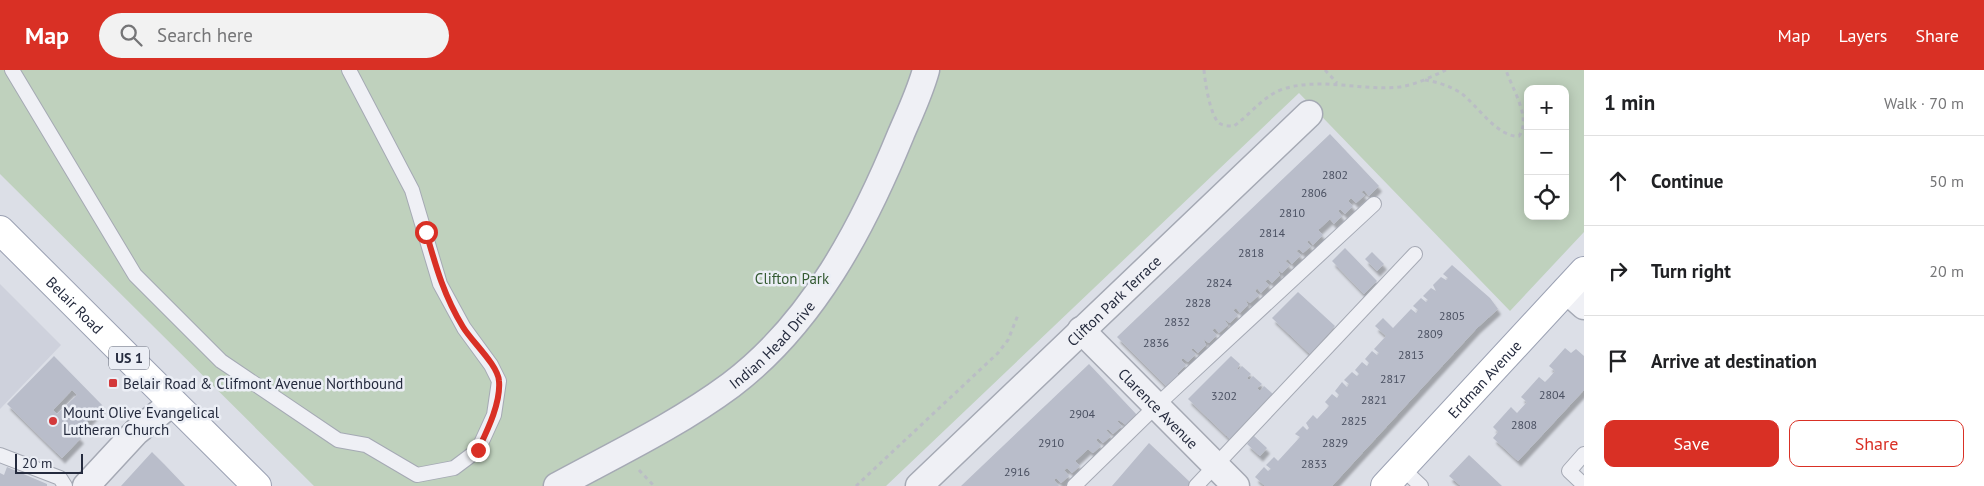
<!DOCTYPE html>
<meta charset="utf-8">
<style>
:root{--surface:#fff;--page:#f2f2f2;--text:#202124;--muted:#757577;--line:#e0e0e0;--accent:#d93025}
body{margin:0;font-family:"PT Sans",sans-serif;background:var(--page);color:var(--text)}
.controls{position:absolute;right:15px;top:15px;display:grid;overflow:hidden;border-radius:10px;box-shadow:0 2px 12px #0003}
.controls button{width:45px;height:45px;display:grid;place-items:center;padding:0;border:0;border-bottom:1px solid var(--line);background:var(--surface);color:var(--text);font:25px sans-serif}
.scale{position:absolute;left:15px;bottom:12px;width:68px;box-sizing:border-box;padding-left:5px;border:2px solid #252b3e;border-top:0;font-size:14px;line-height:18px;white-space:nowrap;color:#252b3e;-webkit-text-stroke:4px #ebeef5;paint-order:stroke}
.stop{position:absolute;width:15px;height:15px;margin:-11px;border:4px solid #d93025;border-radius:50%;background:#fff}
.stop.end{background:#d93025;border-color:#fff;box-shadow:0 1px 5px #0008}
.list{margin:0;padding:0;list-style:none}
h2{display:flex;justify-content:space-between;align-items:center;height:65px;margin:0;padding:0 20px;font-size:21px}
h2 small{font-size:16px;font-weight:400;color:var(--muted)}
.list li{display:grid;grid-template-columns:32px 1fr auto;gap:15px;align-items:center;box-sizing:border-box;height:90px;padding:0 20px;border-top:1px solid var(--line)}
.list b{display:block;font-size:19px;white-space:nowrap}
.list em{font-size:16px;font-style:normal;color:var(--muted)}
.actions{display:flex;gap:10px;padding:15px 20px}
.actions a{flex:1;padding:11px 0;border:1px solid var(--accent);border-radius:10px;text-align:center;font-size:18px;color:var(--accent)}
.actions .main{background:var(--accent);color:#fff}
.icon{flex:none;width:28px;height:28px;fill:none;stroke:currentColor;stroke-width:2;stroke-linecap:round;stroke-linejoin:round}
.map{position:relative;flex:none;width:1584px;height:416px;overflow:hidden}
header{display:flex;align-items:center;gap:30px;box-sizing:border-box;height:70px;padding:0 25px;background:var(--accent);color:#fff}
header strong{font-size:24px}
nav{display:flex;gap:28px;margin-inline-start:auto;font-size:18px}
.search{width:350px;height:45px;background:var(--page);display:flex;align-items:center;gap:12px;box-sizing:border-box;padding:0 18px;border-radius:28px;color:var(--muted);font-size:19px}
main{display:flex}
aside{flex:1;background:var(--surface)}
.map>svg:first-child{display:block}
.built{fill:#ced1dc}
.green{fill:#bfd1bd;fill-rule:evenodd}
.building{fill:#b9bdca;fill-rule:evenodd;filter:url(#shadow)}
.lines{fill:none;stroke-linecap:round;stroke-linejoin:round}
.lane-casing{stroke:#a5a9b4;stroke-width:16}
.street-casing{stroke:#a5a9b4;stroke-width:29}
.primary-casing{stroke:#9ba1b3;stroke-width:30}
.path{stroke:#babdc5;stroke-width:3;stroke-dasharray:4 4;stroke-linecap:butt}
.lane{stroke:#eff0f5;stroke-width:14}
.street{stroke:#eff0f5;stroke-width:26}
.primary{stroke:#fff;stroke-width:28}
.route{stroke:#d93025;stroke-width:6}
.poi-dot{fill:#d3393b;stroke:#ebeef5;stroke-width:2}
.labels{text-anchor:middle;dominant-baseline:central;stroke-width:5;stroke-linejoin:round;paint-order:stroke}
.number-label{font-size:12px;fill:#4a5061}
.shield{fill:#ebeef5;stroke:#606675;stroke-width:1}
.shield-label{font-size:14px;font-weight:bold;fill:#252b3e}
.park-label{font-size:15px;fill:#345a32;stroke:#ebeef5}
.street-label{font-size:15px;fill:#252b3e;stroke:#ebeef5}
.poi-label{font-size:15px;fill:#252b3e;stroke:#ebeef5;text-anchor:start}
</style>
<header>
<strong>Map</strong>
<div class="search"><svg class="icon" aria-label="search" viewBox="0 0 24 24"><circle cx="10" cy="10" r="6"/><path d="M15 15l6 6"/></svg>Search here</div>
<nav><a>Map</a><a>Layers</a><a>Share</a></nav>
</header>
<main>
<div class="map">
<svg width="1584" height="416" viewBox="0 0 1584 416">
<defs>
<filter id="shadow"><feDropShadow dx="3" dy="5.5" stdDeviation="1" flood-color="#0004"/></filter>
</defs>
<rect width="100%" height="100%" fill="#dcdfe7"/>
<path class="built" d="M0,214L61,275L0,339Z"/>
<path class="green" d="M0,0H1584V162L1510,241L1299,23L886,416H314L0,104ZM1528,19H1565V146H1528Z"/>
<path class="building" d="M1330,64L1379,116L1369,126L1364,120L1361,122L1365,125L1356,133L1351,128L1348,131L1353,136L1345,144L1340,139L1338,141L1342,146L1334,154L1330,149L1318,160L1323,165L1313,175L1309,170L1307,172L1311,176L1303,183L1299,179L1296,181L1301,185L1292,194L1288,189L1285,191L1290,195L1282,203L1277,199L1280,205L1272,213L1268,209L1265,211L1269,215L1261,223L1257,218L1255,221L1259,225L1250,233L1245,229L1248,235L1240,243L1236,238L1233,240L1238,245L1230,253L1224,249L1228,255L1219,263L1215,258L1212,260L1217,265L1209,273L1203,269L1206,275L1198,283L1193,278L1191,280L1196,284L1188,292L1183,288L1181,290L1186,295L1177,304L1180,307L1168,318L1117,267Z
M1345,178L1377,211L1364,224L1332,191Z
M1372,182L1384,194L1377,201L1365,189Z
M1452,195L1490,228L1498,239L1477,258L1332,416H1265L1255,407L1264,397L1268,401L1271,399L1266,395L1274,387L1278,391L1300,367L1295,364L1303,356L1307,360L1309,358L1306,353L1313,345L1317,349L1329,336L1325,332L1332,324L1337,328L1339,325L1335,321L1342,312L1347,317L1349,314L1344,310L1352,302L1357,306L1359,304L1355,300L1362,292L1367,296L1369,293L1365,289L1372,281L1377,285L1379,283L1374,279L1386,266L1375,256L1383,248L1393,258L1411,239L1416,243L1418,240L1413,236L1421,228L1426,232L1428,230L1423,226L1431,218L1436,221L1433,215L1441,207L1446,210L1448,208L1443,204Z
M1298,222L1335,256L1310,284L1272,248Z
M1565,278L1571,283L1576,279L1584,286V320L1518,391L1493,368L1498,362L1493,357L1511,337L1517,343L1527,332L1521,327L1539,307L1545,312L1549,308L1555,301L1549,296Z
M54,286L103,336L76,363L81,368L62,388L7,334ZM72,320L77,325L57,344L53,340Z
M1231,286L1240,294L1237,299L1238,300L1242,296L1251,304L1247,308L1249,310L1253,306L1262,314L1257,318L1260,321L1264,316L1273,324L1232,371L1188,329Z
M1089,294L1137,345L1126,355L1119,350L1117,351L1122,356L1113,364L1108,359L1106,360L1111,366L1103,373L1098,368L1096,370L1101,376L1093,383L1088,379L1075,391L1080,396L1072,403L1067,398L1064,400L1069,406L1061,413L1056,408L1054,410L1059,416H961Z
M1254,366L1267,378L1260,386L1247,374Z
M1149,373L1192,414L1190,416H1112Z
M152,382L164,394L185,416H121Z
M1469,385L1502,416H1461L1449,406Z
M7,397L47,414V416H0V403L4,405Z"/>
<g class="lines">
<defs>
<path id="lane" d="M12,0L135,205L221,291L338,370L366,375L417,405L454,398L478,380L494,345L499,311L491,295L464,258L440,214L412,120L349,0
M1584,384L1569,401L1584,415
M0,385L60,408L65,416
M1402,398L1421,416
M1074,416L1156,336L1374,134
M1196,416L1415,184"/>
<g id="street">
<path d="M1566,220L1584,236"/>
<path id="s1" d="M1081,260L1236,416"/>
<path d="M86,416L136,362L173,332"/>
<path id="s2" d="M557,416C616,384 677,355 731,315C813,253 863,157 901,64C910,43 920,22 926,0"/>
<path id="s3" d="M919,416L1309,44"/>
</g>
<g id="primary">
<path id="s4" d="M0,160L257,416"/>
<path id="s5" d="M1385,416L1584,201"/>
</g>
</defs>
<use href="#lane" class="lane-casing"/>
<use href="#street" class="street-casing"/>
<use href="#primary" class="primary-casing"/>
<path class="path" d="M1204,0C1205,12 1210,45 1219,53C1223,56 1229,56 1234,56C1251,44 1263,26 1283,19C1322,7 1360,21 1399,17C1415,15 1431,7 1446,0
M1325,0L1337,13
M1425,10C1437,12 1450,16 1461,23C1477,35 1498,68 1519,66C1532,48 1512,19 1506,0
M639,400L654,416
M856,416L998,283L1008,270L1018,245"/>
<use href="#lane" class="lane"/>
<use href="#street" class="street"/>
<use href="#primary" class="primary"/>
</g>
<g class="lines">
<path class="route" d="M426,162C436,197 444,226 463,257C472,272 498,295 499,311C501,333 487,361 478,380"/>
</g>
<g class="poi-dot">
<rect x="108" y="308" width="10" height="10" rx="2.5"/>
<circle cx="53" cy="351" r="5"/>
</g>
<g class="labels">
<g class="number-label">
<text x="1335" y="104">2802</text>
<text x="1314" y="122">2806</text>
<text x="1292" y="142">2810</text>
<text x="1272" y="162">2814</text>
<text x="1251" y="182">2818</text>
<text x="1219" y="212">2824</text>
<text x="1198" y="232">2828</text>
<text x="1452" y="245">2805</text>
<text x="1177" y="251">2832</text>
<text x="1430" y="263">2809</text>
<text x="1156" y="272">2836</text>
<text x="1411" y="284">2813</text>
<text x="1393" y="308">2817</text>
<text x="1552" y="324">2804</text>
<text x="1224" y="325">3202</text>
<text x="1374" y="329">2821</text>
<text x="1082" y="343">2904</text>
<text x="1354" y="350">2825</text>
<text x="1524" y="354">2808</text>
<text x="1051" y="372">2910</text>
<text x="1335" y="372">2829</text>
<text x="1314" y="393">2833</text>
<text x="1017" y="401">2916</text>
</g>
<rect class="shield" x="109" y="276.5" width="40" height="23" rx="4"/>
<g class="shield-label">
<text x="129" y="288">US 1</text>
</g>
<g class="park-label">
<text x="792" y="208">Clifton Park</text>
</g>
<g class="street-label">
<text stroke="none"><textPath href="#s3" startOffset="269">Clifton Park Terrace</textPath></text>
<text stroke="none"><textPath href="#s4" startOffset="106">Belair Road</textPath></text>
<text stroke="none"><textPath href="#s2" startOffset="259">Indian Head Drive</textPath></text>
<text stroke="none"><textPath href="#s5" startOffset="146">Erdman Avenue</textPath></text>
<text stroke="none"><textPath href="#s1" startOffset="110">Clarence Avenue</textPath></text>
</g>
<g class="poi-label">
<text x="123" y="313">Belair Road &amp; Clifmont Avenue Northbound</text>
<text x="63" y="342">Mount Olive Evangelical<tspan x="63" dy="17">Lutheran Church</tspan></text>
</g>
</g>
</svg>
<div class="controls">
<button>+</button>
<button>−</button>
<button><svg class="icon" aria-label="locate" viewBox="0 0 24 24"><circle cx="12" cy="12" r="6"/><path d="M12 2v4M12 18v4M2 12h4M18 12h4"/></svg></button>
</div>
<div class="scale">20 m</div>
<div class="stop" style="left:426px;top:162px"></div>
<div class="stop end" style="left:478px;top:380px"></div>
</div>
<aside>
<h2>1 min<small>Walk · 70 m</small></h2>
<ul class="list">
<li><svg class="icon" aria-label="ahead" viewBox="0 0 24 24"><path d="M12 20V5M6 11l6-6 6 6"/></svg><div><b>Continue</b></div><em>50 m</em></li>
<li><svg class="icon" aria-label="right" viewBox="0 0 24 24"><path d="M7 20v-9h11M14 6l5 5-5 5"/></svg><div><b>Turn right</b></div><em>20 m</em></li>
<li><svg class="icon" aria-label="arrive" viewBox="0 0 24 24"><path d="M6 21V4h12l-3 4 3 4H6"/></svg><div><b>Arrive at destination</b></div></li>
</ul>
<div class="actions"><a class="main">Save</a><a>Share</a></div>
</aside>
</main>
